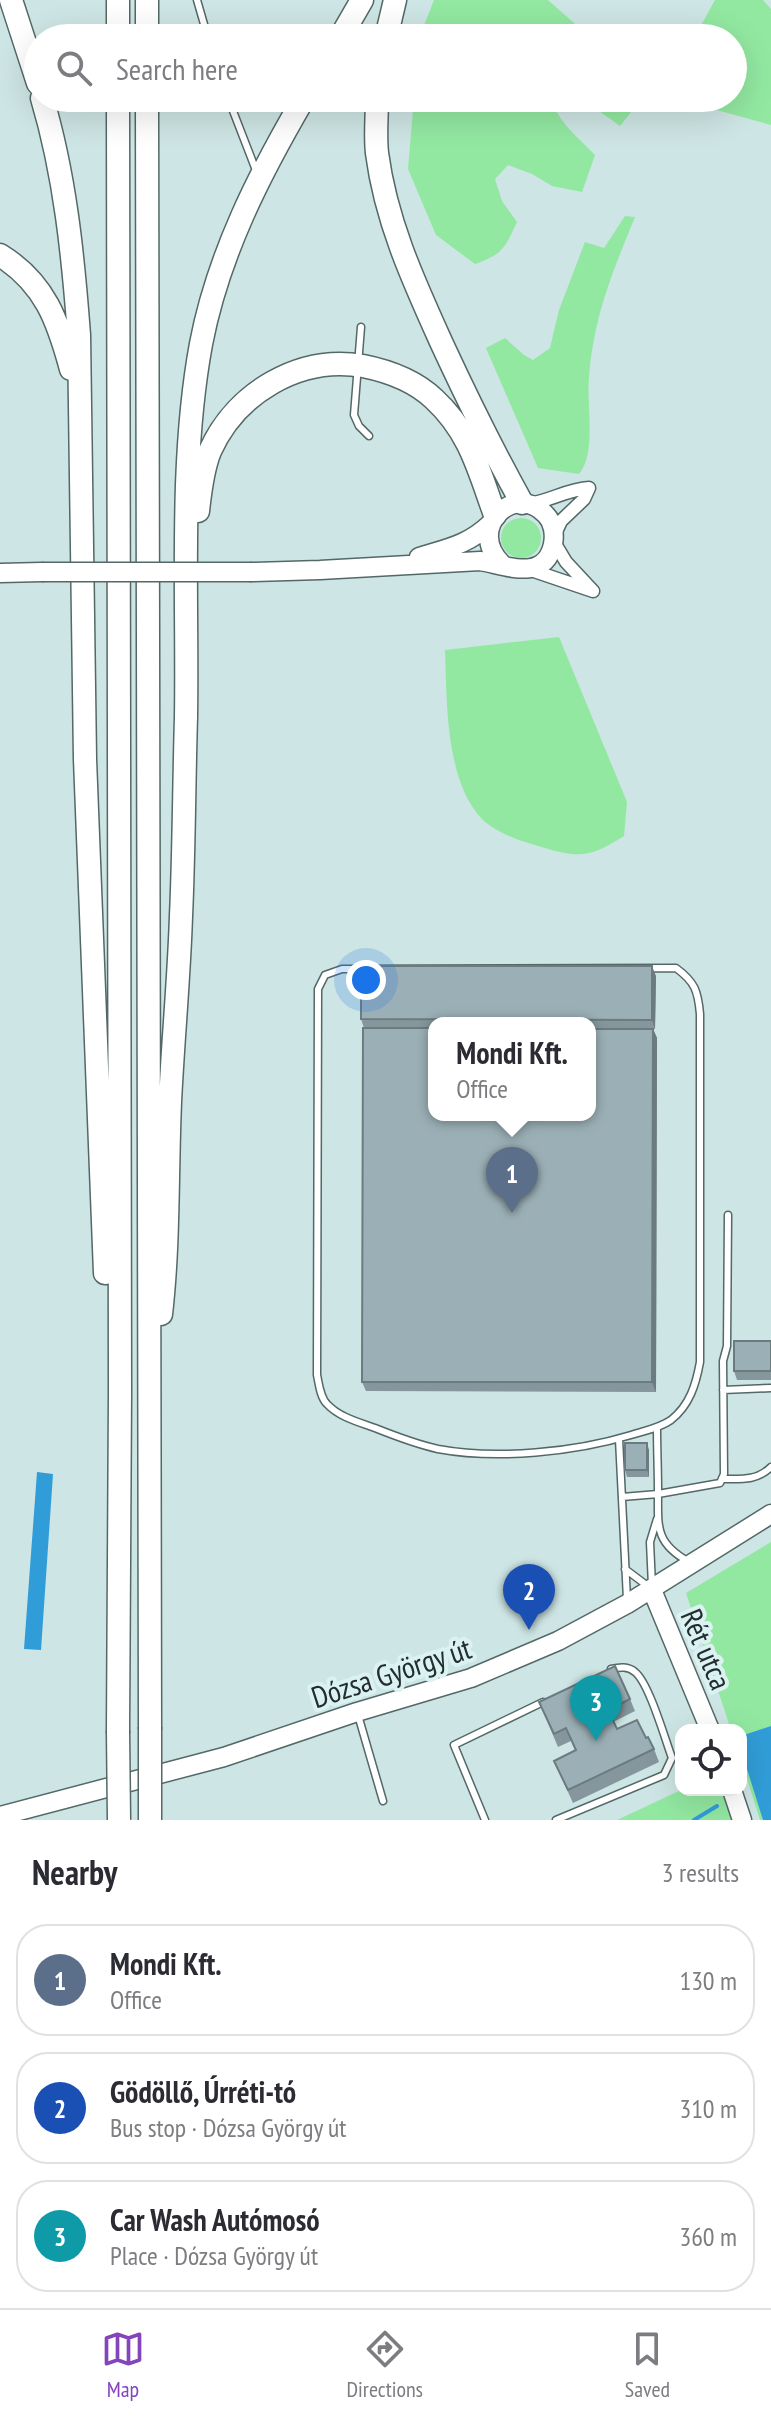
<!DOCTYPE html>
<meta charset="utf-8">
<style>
:root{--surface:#fff;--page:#f2f2f3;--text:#2b2b33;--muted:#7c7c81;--line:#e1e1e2;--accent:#8245bb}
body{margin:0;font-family:"PT Sans Narrow",sans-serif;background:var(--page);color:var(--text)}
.controls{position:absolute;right:24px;bottom:24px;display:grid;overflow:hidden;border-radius:16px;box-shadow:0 8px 32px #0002}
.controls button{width:72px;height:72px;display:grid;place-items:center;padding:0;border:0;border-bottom:2px solid var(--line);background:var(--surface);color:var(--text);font:40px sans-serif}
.you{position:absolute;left:366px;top:980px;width:28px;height:28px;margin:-20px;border:6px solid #fff;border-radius:50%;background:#1a73e8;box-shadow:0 0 0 12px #1a73e833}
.badge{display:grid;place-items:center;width:52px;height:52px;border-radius:50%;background:var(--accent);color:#fff;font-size:26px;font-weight:700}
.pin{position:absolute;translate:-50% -66px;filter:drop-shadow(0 2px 4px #0008)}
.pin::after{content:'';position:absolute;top:42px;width:28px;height:24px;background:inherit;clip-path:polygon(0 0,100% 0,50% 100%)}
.popup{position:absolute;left:428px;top:1017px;width:168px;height:104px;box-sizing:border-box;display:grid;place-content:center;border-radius:16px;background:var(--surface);filter:drop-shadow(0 2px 6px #0005);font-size:26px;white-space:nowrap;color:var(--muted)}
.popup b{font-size:30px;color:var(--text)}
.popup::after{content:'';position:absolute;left:50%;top:100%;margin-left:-16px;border:16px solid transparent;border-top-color:var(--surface)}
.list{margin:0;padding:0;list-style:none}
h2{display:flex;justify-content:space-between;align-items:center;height:104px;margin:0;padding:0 32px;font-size:34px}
h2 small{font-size:26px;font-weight:400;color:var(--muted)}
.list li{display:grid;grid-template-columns:52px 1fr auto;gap:24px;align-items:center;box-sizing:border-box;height:112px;margin:0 16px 16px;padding:0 16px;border:2px solid var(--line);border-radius:32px}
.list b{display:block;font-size:30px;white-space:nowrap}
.list p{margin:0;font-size:26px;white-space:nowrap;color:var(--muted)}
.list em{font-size:26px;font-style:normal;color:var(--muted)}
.icon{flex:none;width:44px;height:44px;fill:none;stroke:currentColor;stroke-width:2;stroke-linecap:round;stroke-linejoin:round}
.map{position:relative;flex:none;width:771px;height:1820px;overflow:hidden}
.search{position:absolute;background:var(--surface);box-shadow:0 8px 32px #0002;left:24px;right:24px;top:24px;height:88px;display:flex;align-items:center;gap:20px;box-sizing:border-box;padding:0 28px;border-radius:44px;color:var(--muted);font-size:30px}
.sheet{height:488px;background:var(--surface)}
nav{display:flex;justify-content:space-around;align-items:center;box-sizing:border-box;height:112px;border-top:2px solid var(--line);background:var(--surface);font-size:22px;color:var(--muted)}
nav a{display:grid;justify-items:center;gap:4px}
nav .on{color:var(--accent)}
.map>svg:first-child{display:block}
.green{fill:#92e8a1}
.water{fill:#319dd8}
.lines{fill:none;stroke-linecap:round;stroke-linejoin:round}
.stream{stroke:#319dd8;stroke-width:4}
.lane-casing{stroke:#536867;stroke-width:9}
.street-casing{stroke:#536867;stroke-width:15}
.secondary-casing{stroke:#536867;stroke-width:21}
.highway-casing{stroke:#536867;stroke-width:25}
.lane{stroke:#fff;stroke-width:6}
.street{stroke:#fff;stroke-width:12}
.secondary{stroke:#fff;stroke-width:18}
.highway{stroke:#fff;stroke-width:22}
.secondary-bridge-casing{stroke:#536867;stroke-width:21;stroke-linecap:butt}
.highway-bridge-casing{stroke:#536867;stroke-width:25;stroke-linecap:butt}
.secondary-bridge{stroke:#fff;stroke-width:18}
.highway-bridge{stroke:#fff;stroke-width:22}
.wall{fill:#85979d;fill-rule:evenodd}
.shaded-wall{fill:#6c7b7f}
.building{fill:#9bb0b6;stroke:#6c7b7f;stroke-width:2}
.labels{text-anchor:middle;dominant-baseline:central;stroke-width:8;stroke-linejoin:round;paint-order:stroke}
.street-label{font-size:30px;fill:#242d2d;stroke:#daf2f1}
</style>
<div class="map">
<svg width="771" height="1820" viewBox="0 0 771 1820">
<rect width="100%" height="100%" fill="#cde5e4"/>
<path class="green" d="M434,0H548L591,38H419Z
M715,0H763L771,9V125L673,98H733V38H694Z
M414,98H552C556,121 580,139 595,155L582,192L552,186L532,174L508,165L495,179L502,201L517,222C504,249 503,254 475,264L436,235L408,169Z
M581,98H642L620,126Z
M625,216L635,217C612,273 594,316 589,377C586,404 597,453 579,474L538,468L486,348L505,338L524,355L533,360L550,348L559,310L585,242L604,248Z
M501 538a20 20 0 1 1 40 0a20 20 0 1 1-40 0Z
M559,637L627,802L624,836C588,859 578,858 538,846C520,841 497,833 483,820C445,782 447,701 445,650Z
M771,1542V1820H760L741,1760V1730H731L686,1593Z
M681,1790H724L731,1809L732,1820H617Z"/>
<path class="water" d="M37,1472L53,1474L41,1650L24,1649Z
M771,1726V1820H763L741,1750V1736Z"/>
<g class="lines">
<path class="stream" d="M694,1820L717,1806"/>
<defs>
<path id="lane" d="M197,0L208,38
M228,98L257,173
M361,327L354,415L359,426L369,436
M676,968C695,982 698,991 700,1014V1362C696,1384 690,1405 671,1420C660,1428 644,1431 631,1435C575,1452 497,1460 438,1449C416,1444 395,1436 375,1428C358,1422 339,1417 327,1404C320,1397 319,1384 317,1375L318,989L325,975L342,969Z
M723,1390L771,1388
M657,1427C657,1449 658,1470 658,1492C658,1527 655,1543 689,1562
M619,1439L627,1599
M722,1479C741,1479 757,1481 771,1467
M622,1497L658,1494L720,1483L724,1474L723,1361L727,1346L728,1215
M625,1569L649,1587
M652,1586L650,1542L657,1519
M358,1715L383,1801
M485,1820L454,1745L543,1702
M556,1820L664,1775L672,1758C665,1739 649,1683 635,1672C628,1666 620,1667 611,1669"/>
<path id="street" d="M529,504C550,501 568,489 589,488L584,499L561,521L554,536
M554,542L566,562L593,591
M531,570L593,591"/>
<path id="secondary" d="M419,557C448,548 468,545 491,523
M252,572L320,570L480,561C505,565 545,583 553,544C555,534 553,522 546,515C515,481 465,528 502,564
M0,573L42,572
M652,1590L710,1730
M732,1790L742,1820
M0,1816L224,1757L357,1712L471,1678L558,1641L627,1604L771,1514"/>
<path id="highway" d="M11,0L38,83
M118,0V38
M147,38V0
M340,38L362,0
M386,38L395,0
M42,98C65,175 73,255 79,335L85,759L105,1273
M147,98L150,1727
M377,98C377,116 375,135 377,153C386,222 414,282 442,344C467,398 493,451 522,503
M0,255C45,283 58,321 71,369
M198,511C200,492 203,468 210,451C236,393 299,355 363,366C388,371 415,381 434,399C470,432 479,471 495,515
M161,1314C169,1244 167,1173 170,1102C173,1040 179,978 181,916C184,850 184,783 186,717C188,595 179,463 201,344C218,255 259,175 304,98
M118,1731L120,1393L118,98"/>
</defs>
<use href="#lane" class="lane-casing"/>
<use href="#street" class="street-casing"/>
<use href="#secondary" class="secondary-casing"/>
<use href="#highway" class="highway-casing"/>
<use href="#lane" class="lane"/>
<use href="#street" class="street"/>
<use href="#secondary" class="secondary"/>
<use href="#highway" class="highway"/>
<defs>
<path id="secondary-bridge" d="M42,572H252"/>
<path id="highway-bridge" d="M150,1727V1820
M118,1731L119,1820"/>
</defs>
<use href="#secondary-bridge" class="secondary-bridge-casing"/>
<use href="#highway-bridge" class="highway-bridge-casing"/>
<use href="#secondary-bridge" class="secondary-bridge"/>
<use href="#highway-bridge" class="highway-bridge"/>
</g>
<path class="wall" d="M656,976L655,1029H653L657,1038L656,1392L366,1391L362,1382L364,1028L361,1019ZM434,1023H590V1115H434Z
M771,1341V1380H737L734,1371Z
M649,1450V1477H627L625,1470Z
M630,1699L635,1711L613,1722L617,1729L646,1738L654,1749L659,1762L573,1803L554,1761L575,1750L571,1741L558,1747L539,1702Z"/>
<path class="shaded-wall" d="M652,966L656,976L655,1029L652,1020Z
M653,1029L657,1038L656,1392L652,1382Z
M647,1443L649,1450V1477L647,1470Z"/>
<path class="building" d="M361,966H652V1020L361,1019Z
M363,1028H434V1115H590V1029H653L652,1382H362Z
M734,1341H771V1371H734Z
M625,1443H647V1470H625Z
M615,1666L630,1699L608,1710L617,1729L637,1720L646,1738L648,1737L654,1749L568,1790L554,1761L576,1750L566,1728L554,1734L539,1702Z"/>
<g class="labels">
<g class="street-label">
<text transform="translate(707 1649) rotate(67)">Rét utca</text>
<text transform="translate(391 1672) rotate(-18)">Dózsa György út</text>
</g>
</g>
</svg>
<div class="controls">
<button><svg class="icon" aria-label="locate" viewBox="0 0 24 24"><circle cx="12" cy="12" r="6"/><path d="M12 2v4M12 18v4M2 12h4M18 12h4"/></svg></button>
</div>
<div class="you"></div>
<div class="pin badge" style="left:512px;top:1213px;background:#5c6f8a">1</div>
<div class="popup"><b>Mondi Kft.</b>Office</div>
<div class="pin badge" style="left:529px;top:1630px;background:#1a4fb4">2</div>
<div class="pin badge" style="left:596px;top:1741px;background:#0f9aa8">3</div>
<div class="search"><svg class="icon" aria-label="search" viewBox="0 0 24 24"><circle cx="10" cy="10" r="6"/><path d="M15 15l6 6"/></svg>Search here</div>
</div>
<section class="sheet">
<h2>Nearby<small>3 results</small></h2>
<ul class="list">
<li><span class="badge" style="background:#5c6f8a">1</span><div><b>Mondi Kft.</b><p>Office</p></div><em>130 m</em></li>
<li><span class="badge" style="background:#1a4fb4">2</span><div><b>Gödöllő, Úrréti-tó</b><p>Bus stop · Dózsa György út</p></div><em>310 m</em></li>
<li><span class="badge" style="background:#0f9aa8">3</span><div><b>Car Wash Autómosó</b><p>Place · Dózsa György út</p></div><em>360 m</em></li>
</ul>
</section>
<nav>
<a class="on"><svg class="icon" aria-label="map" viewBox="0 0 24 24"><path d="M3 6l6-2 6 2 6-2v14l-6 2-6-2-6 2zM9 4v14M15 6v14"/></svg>Map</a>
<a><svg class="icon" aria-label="directions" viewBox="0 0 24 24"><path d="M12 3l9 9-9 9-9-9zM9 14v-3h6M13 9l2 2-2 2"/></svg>Directions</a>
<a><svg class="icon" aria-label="saved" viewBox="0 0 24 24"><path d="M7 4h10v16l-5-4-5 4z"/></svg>Saved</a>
</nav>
